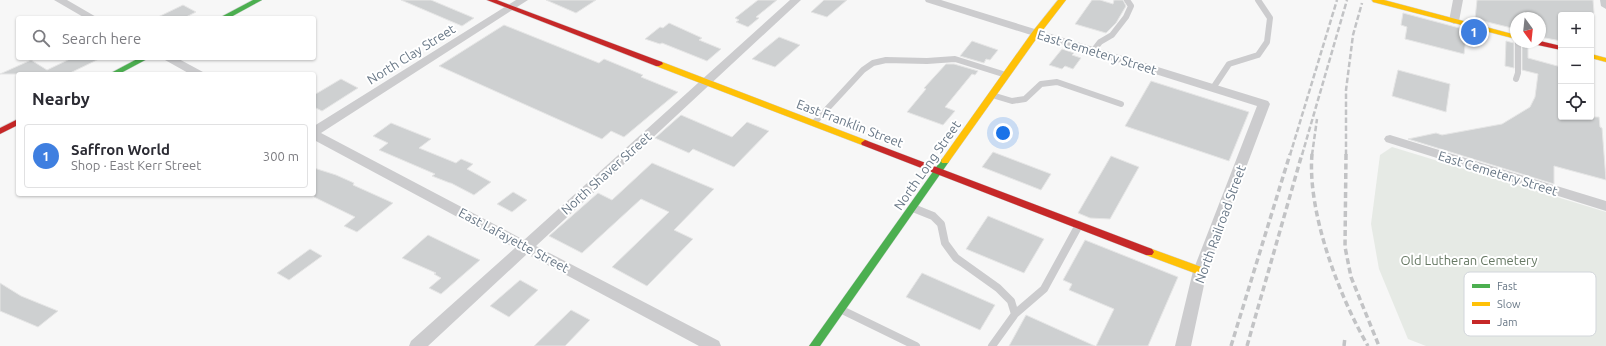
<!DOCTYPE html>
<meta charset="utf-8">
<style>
:root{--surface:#fff;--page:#f2f2f3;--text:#2b2b33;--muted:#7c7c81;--line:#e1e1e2;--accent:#5d616a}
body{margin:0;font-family:Ubuntu,sans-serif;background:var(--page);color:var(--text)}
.controls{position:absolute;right:12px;top:12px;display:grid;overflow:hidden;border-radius:4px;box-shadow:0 1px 3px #0004}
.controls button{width:36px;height:36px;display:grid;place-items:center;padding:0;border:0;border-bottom:1px solid var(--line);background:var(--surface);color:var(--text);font:20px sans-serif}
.compass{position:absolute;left:1510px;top:12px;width:36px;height:36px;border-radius:50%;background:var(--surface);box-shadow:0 1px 3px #0004;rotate:165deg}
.you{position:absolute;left:1003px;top:133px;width:14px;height:14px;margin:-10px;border:3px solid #fff;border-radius:50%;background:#1a73e8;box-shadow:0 0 0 6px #1a73e833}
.badge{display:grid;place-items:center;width:26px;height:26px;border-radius:50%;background:var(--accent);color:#fff;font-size:13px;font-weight:700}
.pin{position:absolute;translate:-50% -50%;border:2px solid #fff;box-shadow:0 1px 4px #0006}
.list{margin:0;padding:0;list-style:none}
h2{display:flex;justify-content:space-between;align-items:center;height:52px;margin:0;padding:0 16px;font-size:17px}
h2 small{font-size:13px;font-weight:400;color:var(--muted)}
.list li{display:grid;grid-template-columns:26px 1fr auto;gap:12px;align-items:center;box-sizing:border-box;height:64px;margin:0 8px 8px;padding:0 8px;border:1px solid var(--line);border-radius:4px}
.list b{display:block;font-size:15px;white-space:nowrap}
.list p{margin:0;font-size:13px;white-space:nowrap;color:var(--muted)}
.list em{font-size:13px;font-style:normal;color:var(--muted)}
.icon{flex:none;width:22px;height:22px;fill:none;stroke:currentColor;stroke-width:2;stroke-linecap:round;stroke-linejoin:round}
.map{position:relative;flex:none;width:1606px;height:346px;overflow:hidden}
.search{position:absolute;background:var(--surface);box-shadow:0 1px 3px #0004;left:16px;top:16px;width:300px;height:44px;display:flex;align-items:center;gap:10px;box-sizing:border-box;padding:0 14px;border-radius:4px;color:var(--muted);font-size:15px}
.panel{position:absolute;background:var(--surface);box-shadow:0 1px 3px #0004;left:16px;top:72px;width:300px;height:124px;border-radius:4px}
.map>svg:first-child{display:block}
.green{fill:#e6eae5}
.building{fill:#ced0d1;stroke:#e6e6e6}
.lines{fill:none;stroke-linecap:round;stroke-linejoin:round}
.fast-casing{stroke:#d3d4d5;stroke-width:1}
.slow-casing{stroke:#d3d4d5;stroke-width:1}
.jam-casing{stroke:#d3d4d5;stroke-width:1}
.lane-far1{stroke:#ccccce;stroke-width:6}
.lane{stroke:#ccccce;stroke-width:8}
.street{fill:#ccccce;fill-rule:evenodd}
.fast{fill:#4caf50;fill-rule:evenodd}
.slow{fill:#ffc107;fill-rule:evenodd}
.jam{fill:#c62828;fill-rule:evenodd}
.rail-far1{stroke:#c2c3c5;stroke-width:2.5;stroke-dasharray:5.5 2.5;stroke-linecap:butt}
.rail{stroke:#c2c3c5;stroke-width:3.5;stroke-dasharray:6 3.5;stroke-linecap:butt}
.labels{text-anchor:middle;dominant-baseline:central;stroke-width:4;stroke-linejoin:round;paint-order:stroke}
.street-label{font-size:13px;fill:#687786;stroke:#fff}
.park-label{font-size:13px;fill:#667863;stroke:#fff}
.key{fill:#fff;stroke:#d2d6db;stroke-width:1}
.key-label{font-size:11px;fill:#687786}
</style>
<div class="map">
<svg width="1606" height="346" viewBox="0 0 1606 346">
<rect width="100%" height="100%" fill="#f7f7f7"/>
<path class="green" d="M1392,147L1606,212V346H1426L1408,339L1379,269L1371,224L1380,155Z"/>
<path class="building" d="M401,0H431L474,18L462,26Z
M546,0H596L576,13Z
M758,0H777L756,17L759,18L748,27L736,22L739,20L735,18Z
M824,0H847L827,17L811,12Z
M1092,0H1100L1113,4L1114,0H1123L1126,6L1116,23L1106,33L1075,24Z
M1477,0H1593L1594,12L1593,15H1561V41L1540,37V18H1516V29L1475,19Z
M183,5L196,12L184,18H156Z
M1403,13L1467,30L1464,54L1405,39L1407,27L1401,25Z
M669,23L702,38L699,40L721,49L707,61L662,43L660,44L645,39L660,27L663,28Z
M504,25L599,63L604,59L643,75L641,77L678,92L624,137L611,131L602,139L439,66Z
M779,37L800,45L775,67L752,59Z
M972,41L998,50L990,60L986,59L984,63L960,56Z
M1506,41L1514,43V68L1505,66Z
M1522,43L1528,45V58L1561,67V117H1599L1600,127L1602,128L1606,180L1554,166V184L1408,139L1436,133L1442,135L1502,124L1530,107L1535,97L1538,74L1522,70Z
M1062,49L1074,53L1072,55L1081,58L1073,69L1065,66L1062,69L1049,65Z
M72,58H101L68,74H0L31,60L47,70Z
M946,64H954L978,71L975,75L972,74L945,107L955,111L943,125L907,112L926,89L924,88Z
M1398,70L1450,84L1446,112L1392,96Z
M341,79L358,88L322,111L314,107V95Z
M1151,81L1249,112L1229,161L1125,126Z
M681,115L732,137L747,122L769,131L734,167L693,149L689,153L655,138Z
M391,123L431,139L419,148L456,163L461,159L473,164L467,169L491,182L474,195L451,183H450L432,176L435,174L379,150L388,143L373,136Z
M993,152L1051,174L1041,190L982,167Z
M1111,156L1139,167L1110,219L1090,218L1078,213Z
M652,163L714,189L674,230L693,239L647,286L612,267L669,212L641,199L582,253L549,236L598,193L612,200Z
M314,168L336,175L354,183L353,185L393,203L357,232L344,226L355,217L314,197Z
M513,192L527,200L512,212L497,204Z
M988,216L1044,239L1024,273L966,249Z
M428,235L480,260L441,294L429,288L441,278L434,274L436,273L402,258Z
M1085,240L1178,277L1148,346H1096L1114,309L1069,290L1072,284L1063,280Z
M310,249L322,256L289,280L277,273Z
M922,273L995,305L980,330L906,297Z
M520,280L538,290L509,317L490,306Z
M0,283L21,296L58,311L38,327L0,311Z
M571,310L590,320L565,346H534Z
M1026,315L1095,346H1009Z"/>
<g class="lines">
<defs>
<path id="fast" d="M253,0H262L229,18H219Z
M139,58H149L119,74H109Z
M945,158L948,159L949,161L948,163L820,346H809L942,159Z"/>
<path id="slow" d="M1058,0H1066L1039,35L948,163H942L941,161L942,159L1033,31Z
M1372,0H1384L1516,35V39L1373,2Z
M1591,54L1606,58V62L1591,58Z
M656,62H662L868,141L869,143L868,145H862L656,66L655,64Z
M1149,248L1204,268L1205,271L1204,274L1200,275L1146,255L1144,252L1146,249Z"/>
<path id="jam" d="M487,0H497L662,62L663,64L659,66H656Z
M1540,41L1561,46V50L1533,44L1532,42H1540Z
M18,119V125L0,134V128Z
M865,140L1152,249L1154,252L1152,255H1146L862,145L861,143Z"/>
</defs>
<use href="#fast" class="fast-casing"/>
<use href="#slow" class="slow-casing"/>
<use href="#jam" class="jam-casing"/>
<path class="lane-far1" d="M1093,51L1100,42L1112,35L1126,17L1131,6L1127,0
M1516,79L1518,73V42
M1213,88L1229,64L1258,55L1267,42L1270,18L1258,0
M992,95L1012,101L1025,99L1041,84L1057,82L1121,104
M814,123L863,70L873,63L886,60L927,61L955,59L1006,75"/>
<path class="lane" d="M913,208L933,216L941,224L945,243L956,258L998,288L1011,301L1015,314L992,346
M842,310L916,346
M1015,314L1044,289L1079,225"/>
<path class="street" d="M54,0H67L98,18H85Z
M516,0H528L321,133L524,240L790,0H801L536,246L719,341L721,346H699L527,254L428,346H409L411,341L515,248L314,140V126Z
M925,0H941L1268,101L1270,104L1207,271L1191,346H1175L1193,271L1257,106L926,2Z
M1453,0H1463L1459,21L1454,24L1449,21Z
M1600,0H1606V9L1601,6Z
M163,58H177L203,72L205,74H190L165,60Z
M1390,135L1606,201V211L1386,142L1384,139L1386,136Z"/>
<use href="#fast" class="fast"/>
<use href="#slow" class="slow"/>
<use href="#jam" class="jam"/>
<path class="rail-far1" d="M1290,155L1337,0
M1302,155L1347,0
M1312,155L1317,119
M1346,155V90L1353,35L1362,3"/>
<path class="rail" d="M1312,154C1307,212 1339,296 1368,346
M1346,154L1345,247L1351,277L1379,346
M1231,346L1290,154
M1247,346L1302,154
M1344,346L1345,337"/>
</g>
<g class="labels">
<g class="street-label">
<text transform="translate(1097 52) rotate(17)">East Cemetery Street</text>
<text transform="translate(411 54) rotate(-32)">North Clay Street</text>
<text transform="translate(850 123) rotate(21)">East Franklin Street</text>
<text transform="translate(927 165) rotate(-55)">North Long Street</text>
<text transform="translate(606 173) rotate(-42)">North Shaver Street</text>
<text transform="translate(1498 173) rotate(17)">East Cemetery Street</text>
<text transform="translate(1220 224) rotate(-70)">North Railroad Street</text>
<text transform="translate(514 240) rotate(28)">East Lafayette Street</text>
</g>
<g class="park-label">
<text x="1469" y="260">Old Lutheran Cemetery</text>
</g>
</g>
<rect x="1464" y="272" width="132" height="64" rx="6" class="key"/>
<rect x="1472" y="284" width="18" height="4" fill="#4caf50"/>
<rect x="1472" y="302" width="18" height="4" fill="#ffc107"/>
<rect x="1472" y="320" width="18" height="4" fill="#c62828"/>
<g class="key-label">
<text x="1497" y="290">Fast</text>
<text x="1497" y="308">Slow</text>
<text x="1497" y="326">Jam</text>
</g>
</svg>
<div class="controls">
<button>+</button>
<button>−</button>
<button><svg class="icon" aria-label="locate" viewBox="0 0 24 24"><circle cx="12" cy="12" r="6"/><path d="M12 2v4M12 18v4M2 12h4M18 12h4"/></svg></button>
</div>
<svg class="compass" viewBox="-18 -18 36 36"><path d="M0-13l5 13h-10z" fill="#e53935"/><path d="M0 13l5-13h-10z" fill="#7c7c81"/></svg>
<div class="you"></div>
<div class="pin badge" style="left:1474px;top:32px;background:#3f7fe0">1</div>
<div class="search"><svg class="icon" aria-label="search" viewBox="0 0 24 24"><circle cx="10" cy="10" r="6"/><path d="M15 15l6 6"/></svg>Search here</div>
<section class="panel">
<h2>Nearby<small></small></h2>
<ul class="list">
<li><span class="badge" style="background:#3f7fe0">1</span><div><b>Saffron World</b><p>Shop · East Kerr Street</p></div><em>300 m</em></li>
</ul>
</section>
</div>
